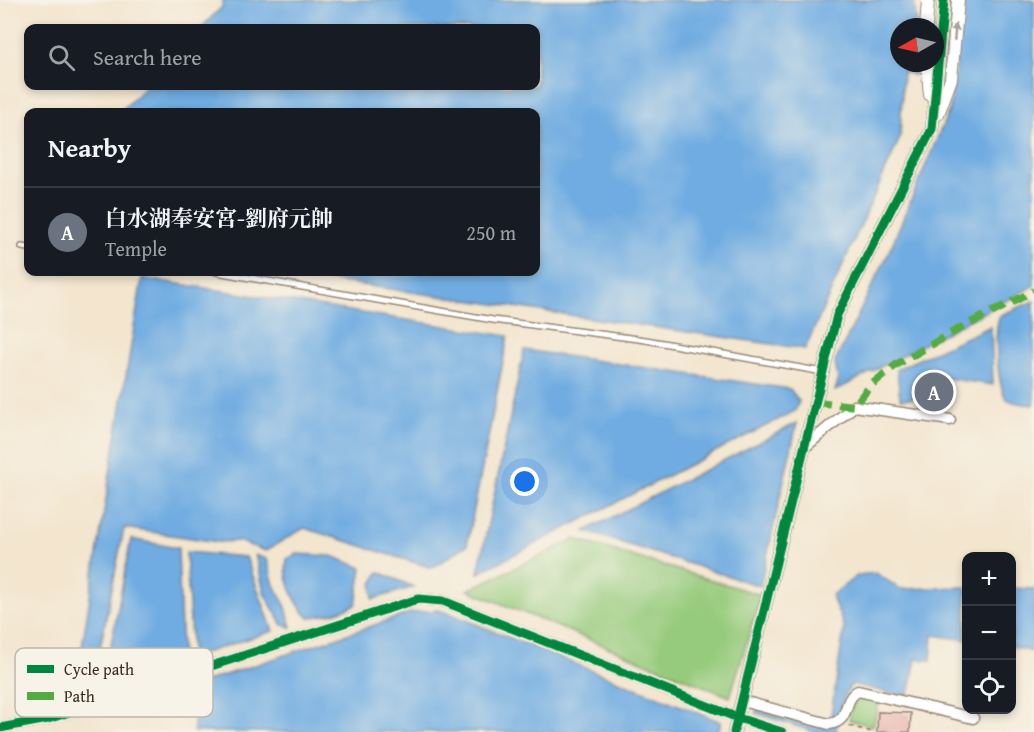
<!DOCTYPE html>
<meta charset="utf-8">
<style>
:root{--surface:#171b24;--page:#20242c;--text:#f1f3f6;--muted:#9ea1a6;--line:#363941;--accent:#c8321e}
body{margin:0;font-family:"Gentium Book Plus","Noto Serif TC",serif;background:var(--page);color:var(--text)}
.controls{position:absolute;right:18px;bottom:18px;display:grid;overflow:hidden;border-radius:12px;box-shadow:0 3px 9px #0003}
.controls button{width:54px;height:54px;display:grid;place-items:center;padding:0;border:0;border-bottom:2px solid var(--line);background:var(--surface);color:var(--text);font:30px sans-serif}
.compass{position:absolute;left:890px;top:18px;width:54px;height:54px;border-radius:50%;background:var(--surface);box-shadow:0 3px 9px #0003;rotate:262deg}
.you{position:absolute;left:525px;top:482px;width:21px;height:21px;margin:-15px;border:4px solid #fff;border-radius:50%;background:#1a73e8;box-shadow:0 0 0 9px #1a73e833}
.badge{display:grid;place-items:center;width:39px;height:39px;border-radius:50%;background:var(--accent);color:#fff;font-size:20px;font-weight:700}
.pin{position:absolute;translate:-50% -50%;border:3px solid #fff;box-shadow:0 2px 6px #0006}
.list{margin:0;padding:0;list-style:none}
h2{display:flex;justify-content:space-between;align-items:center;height:78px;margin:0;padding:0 24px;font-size:26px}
h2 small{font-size:20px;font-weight:400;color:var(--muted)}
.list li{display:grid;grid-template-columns:39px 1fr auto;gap:18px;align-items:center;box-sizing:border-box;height:90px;padding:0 24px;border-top:2px solid var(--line)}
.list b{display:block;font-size:22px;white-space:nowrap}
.list p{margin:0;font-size:20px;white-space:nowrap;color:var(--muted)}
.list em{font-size:20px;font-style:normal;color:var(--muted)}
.icon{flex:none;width:33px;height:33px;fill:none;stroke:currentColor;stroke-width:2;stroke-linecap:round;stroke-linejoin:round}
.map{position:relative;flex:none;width:1034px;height:732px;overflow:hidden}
.search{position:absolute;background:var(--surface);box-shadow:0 3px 9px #0003;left:24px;top:24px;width:516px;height:66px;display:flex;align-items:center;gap:15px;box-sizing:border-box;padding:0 21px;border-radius:12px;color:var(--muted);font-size:22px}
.panel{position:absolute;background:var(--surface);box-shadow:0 3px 9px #0003;left:24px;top:108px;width:516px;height:168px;border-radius:12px}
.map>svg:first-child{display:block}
.green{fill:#96ca7b;stroke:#687a4c;stroke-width:1.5}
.water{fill:#6face1;stroke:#556b80;stroke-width:1.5}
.building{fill:#e8b4ac}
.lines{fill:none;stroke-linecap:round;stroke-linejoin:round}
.service-casing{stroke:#978876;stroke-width:8}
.minor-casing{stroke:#978876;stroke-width:13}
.tertiary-casing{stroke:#978876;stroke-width:14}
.path{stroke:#978876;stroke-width:2;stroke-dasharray:4.5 4.5;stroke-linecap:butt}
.service{stroke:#fff;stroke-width:5}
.minor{stroke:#fff;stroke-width:10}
.tertiary{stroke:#fff;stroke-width:12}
.quiet{stroke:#55ab43;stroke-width:8;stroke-dasharray:15 8;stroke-linecap:butt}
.cycleway-casing{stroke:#f7f3e8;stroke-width:13}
.cycleway{stroke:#00873e;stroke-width:9}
.oneway{fill:#a79f9a}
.key{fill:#f7f3e8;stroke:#bfb7ab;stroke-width:1.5}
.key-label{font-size:16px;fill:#3b2a1e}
</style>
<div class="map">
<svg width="1034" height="732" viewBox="0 0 1034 732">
<rect width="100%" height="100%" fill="#f7f3e8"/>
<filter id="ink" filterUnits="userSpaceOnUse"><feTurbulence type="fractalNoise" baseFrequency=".0167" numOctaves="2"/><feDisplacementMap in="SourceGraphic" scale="12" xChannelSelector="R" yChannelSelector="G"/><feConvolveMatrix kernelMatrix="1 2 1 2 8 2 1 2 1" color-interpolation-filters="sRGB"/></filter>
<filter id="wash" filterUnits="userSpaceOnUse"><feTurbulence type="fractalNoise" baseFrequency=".008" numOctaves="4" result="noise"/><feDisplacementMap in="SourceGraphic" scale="24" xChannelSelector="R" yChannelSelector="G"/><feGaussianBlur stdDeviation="1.35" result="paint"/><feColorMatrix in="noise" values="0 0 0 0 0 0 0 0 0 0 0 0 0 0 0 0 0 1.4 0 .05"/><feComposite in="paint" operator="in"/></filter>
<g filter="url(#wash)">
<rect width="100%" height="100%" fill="#f3e5ce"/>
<path class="green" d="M575,539L761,595L730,697L468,590Z
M861,697L879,702L873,726L849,720L853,703Z"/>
<path class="water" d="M223,0H914L917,27H899V63H915L914,75L903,71L900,138L805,349L272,272H536V112H120L146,86H536V28H201L222,7Z
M964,0H1034V286L835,391L838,381L835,362L888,254L950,108Z
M142,278L508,336L467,545L432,568L304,528L265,551L238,541L218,542L124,528L92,688L76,683Z
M1034,301V405C1026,404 1012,404 1006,398C998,391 992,324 1001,315Z
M991,326L993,385L917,374L916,398L900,399L897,369Z
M524,350L790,389L799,401L795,411L478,573Z
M797,423L760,586L585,531Z
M131,539L178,548L182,659L103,687Z
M186,552L246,557L273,631L192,657Z
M297,554L332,556L362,568L356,605L334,613L309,618C295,604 283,578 287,559Z
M255,555L267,559L274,585L286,607L291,627L283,625L265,595Z
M379,572L414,587L373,599L372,584Z
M876,573L900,589L966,587V640L933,635L931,660L916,659L909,694L901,696L852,684C841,698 838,715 836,732H815L756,713L757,709L829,728L844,629C842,617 834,607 832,595L858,575Z
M1012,588L1034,589V652L1012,647Z
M438,610L451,614L721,722L718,732H193L194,726L193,690L201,683L410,613Z"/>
<g id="blocks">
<path class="building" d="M878,712L911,713L910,732H877Z"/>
</g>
</g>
<g filter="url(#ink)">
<use href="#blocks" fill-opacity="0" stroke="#978876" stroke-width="1.5"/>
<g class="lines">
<defs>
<path id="service" d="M22,247L28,248
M216,272L493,320L646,340L823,372"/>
<path id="minor" d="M805,447L854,406L950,420
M742,701L829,724C852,721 841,700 858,691L973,718
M0,728L48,719L418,599L443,601L738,718L782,732"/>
<path id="tertiary" d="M926,27L928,0
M927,63L930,95
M938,114L951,79L958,0
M734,732L837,315L932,129L944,0"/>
</defs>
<use href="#service" class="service-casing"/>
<use href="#minor" class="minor-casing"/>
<use href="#tertiary" class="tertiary-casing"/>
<path class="path" d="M849,726L873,732"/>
<use href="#service" class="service"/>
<use href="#minor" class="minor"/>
<use href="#tertiary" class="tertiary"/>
<path class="quiet" d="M815,402L854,406L870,386L896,365L955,331L1034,291"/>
<defs>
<path id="cycleway" d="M0,728L48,719L418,599L443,601L738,718L782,732
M734,732L837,315L932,129L944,0"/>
</defs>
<use href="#cycleway" class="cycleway-casing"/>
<use href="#cycleway" class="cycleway"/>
</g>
<defs><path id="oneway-solid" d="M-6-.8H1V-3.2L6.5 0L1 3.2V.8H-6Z" transform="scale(1.5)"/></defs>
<use class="oneway" href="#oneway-solid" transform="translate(955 32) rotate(-85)"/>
</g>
<rect x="15" y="648" width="198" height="69" rx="9" class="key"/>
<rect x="27" y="665" width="27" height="8" fill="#00873e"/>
<rect x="27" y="692" width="27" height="8" fill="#55ab43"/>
<g class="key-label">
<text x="64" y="675">Cycle path</text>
<text x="64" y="702">Path</text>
</g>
</svg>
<div class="controls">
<button>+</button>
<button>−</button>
<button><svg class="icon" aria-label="locate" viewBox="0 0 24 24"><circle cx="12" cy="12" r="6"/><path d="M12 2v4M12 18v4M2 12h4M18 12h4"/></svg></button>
</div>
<svg class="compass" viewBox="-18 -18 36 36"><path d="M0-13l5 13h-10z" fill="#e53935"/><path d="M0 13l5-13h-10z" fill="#9ea1a6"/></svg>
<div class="you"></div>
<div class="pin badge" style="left:934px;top:392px;background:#6b7280">A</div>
<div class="search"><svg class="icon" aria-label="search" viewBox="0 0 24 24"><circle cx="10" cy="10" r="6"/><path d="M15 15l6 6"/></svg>Search here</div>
<section class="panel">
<h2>Nearby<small></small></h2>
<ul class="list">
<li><span class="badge" style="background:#6b7280">A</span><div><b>白水湖奉安宮-劉府元帥</b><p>Temple</p></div><em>250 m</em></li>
</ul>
</section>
</div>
